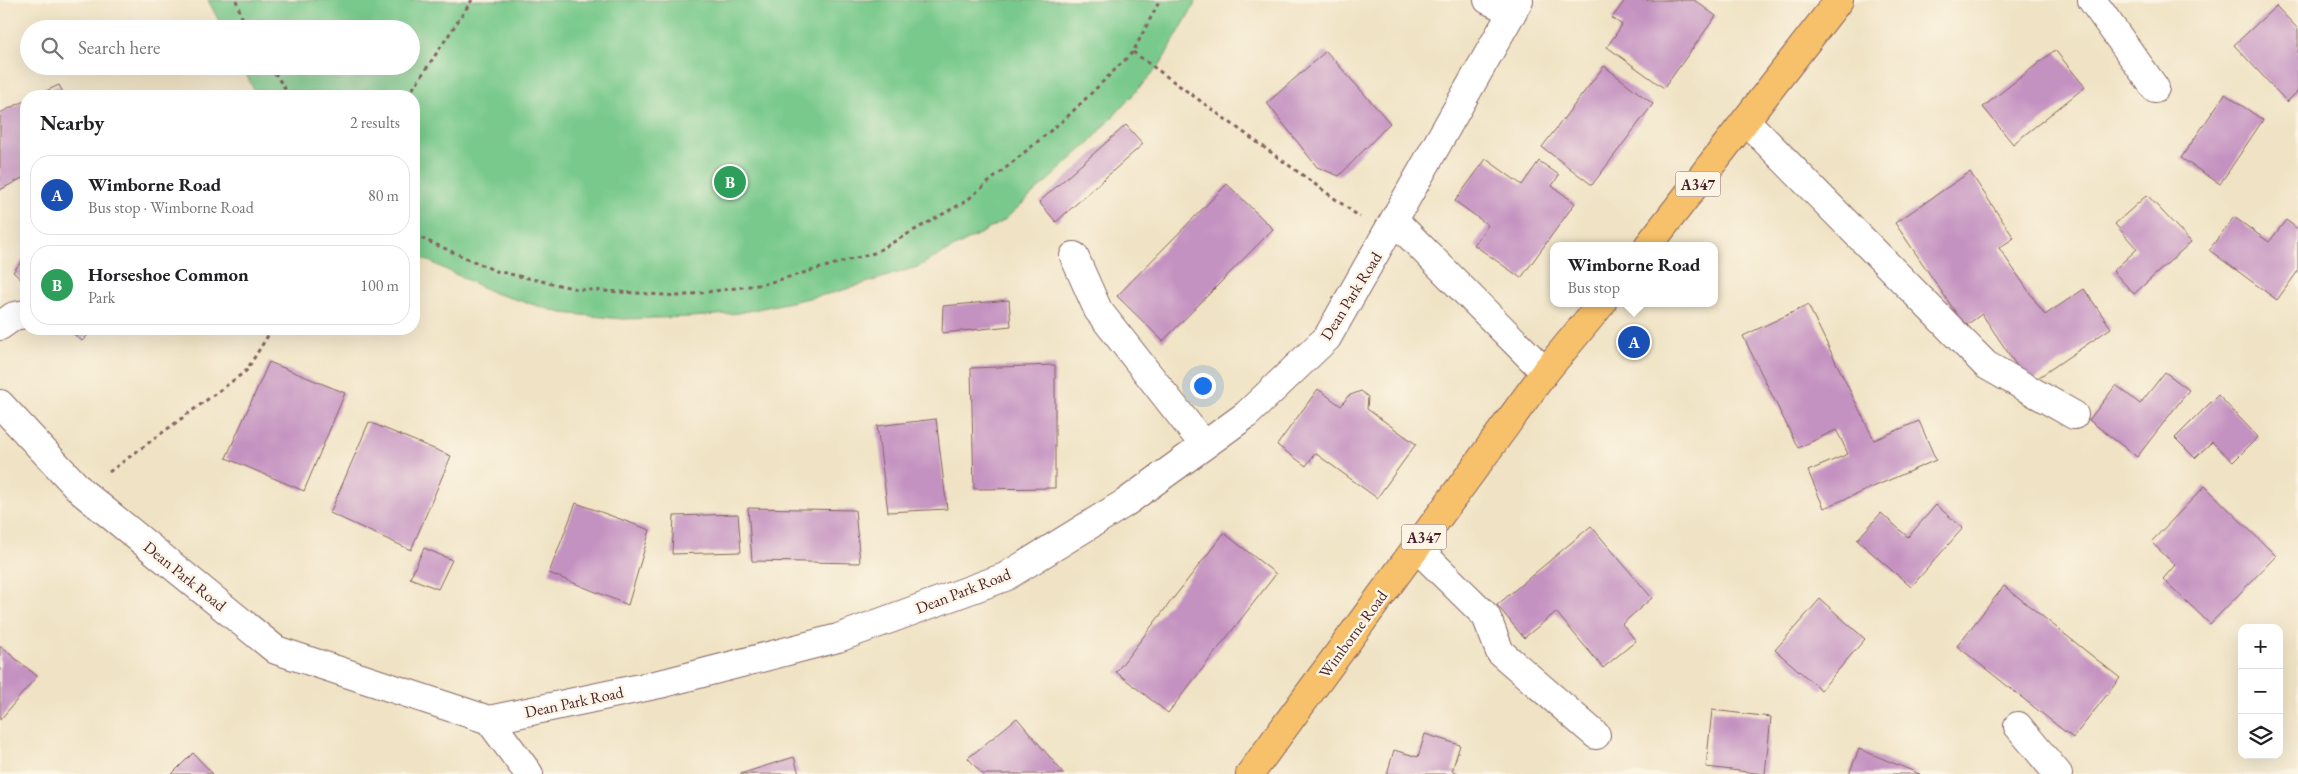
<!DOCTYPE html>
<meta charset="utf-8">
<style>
:root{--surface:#fff;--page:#f6f6f6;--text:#202124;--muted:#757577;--line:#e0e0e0;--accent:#0b8043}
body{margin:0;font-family:"EB Garamond",serif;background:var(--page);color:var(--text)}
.controls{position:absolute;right:15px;bottom:15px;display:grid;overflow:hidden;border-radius:10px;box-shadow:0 5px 20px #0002}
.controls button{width:45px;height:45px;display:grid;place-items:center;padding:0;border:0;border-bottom:1px solid var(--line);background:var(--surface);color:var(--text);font:25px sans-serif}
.you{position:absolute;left:1202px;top:385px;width:18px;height:18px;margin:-12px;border:4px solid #fff;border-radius:50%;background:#1a73e8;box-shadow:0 0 0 8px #1a73e833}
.badge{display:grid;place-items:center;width:32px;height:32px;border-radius:50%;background:var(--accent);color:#fff;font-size:16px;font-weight:700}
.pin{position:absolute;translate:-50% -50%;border:2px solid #fff;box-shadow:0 1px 5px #0006}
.popup{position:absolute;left:1550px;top:242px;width:168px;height:65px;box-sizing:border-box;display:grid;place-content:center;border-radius:10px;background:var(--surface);filter:drop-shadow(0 1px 4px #0005);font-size:16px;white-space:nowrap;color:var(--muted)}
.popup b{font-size:19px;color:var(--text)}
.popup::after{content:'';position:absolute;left:50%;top:100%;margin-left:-10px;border:10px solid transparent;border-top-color:var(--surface)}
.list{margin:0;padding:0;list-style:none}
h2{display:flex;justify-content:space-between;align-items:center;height:65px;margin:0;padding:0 20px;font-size:21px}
h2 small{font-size:16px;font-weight:400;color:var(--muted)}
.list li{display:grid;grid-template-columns:32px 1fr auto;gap:15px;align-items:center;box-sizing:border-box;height:80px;margin:0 10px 10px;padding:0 10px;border:1px solid var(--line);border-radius:20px}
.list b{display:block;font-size:19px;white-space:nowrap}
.list p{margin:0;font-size:16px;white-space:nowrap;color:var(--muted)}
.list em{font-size:16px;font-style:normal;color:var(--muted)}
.icon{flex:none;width:28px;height:28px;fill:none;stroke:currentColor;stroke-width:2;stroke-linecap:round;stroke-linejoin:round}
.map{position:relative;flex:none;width:2298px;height:774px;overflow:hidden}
.search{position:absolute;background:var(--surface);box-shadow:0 5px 20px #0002;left:20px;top:20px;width:400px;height:55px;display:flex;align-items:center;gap:12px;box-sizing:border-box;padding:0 18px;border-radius:28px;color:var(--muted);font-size:19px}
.panel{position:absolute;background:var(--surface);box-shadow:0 5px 20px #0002;left:20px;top:90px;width:400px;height:245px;border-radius:20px}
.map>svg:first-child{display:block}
.green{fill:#78c98b;stroke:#61745b}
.building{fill:#c492c1}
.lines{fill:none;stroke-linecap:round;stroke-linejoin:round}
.minor-casing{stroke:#846461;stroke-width:30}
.major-casing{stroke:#846461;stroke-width:30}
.path{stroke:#846461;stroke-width:3;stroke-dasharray:4 4;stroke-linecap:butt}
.minor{stroke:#fff;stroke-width:28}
.major{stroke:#f7c06b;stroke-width:28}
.labels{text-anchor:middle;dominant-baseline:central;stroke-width:5;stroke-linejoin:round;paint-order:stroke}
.shield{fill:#fcf5e5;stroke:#7f5f63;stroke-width:1}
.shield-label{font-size:15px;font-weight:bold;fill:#4a1f2b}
.street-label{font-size:16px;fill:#4a1f2b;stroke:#fcf5e5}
</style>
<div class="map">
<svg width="2298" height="774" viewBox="0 0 2298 774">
<rect width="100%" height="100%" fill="#fcf5e5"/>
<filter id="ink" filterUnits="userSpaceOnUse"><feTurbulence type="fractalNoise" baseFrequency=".02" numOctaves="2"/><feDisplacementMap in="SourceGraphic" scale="10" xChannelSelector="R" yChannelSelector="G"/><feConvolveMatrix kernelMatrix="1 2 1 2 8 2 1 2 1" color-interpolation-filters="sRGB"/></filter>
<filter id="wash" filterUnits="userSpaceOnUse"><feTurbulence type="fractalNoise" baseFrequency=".0096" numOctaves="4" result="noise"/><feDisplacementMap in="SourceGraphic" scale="20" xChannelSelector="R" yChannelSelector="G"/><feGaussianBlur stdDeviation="1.12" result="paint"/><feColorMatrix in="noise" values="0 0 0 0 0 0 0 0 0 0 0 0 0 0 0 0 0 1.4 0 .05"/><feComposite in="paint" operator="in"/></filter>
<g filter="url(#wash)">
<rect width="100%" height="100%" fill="#f0e3c5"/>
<path class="green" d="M208,0H1197L1160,65L1090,142L1002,222L917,267L837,292L739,313L692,317L622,319L562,313L494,293L414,254V96H257L242,66H411V29H223Z"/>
<g id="blocks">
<path class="building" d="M1625,0H1694L1716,16L1664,88L1607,47L1622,25L1612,18Z
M2276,6L2298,29V91L2287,102L2234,45Z
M2055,50L2085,87L2013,144L1983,107Z
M1326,51L1390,123L1339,176L1317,167L1267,103Z
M1604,66L1653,104L1592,185L1542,147Z
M59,85L65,96H35Z
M2225,94L2263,120L2220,184L2181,158Z
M26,100V176L0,190V113Z
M1126,125L1143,144L1056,222L1039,202Z
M1486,159L1522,185L1539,161L1559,175L1552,186L1575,203L1521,278L1474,245L1488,225L1455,201Z
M1970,172L2014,238L1999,248L2045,315L2084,289L2111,328L2029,384L1982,314L1965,326L1895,223Z
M1227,184L1273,229L1163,341L1117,296Z
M2147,195L2191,242L2134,294L2113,271L2137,249L2115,224Z
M2234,217L2269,242L2286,220L2298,229V271L2277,300L2209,250Z
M26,256V284L13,272Z
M1009,300L1011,326L942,333L943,306Z
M1808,305L1874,440L1919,421L1936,460L1824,508L1808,471L1848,454L1840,437L1836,430L1798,448L1743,336Z
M68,329H94L82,341Z
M269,362L345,393L304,491L226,458Z
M1055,365V488L974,489L971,368Z
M2165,372L2189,390L2137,457L2089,420L2116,385L2140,404Z
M1318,389L1341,406L1348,396L1361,391L1368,397L1367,409L1416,444L1377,498L1315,453L1306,466L1277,445Z
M2218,395L2258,437L2233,462L2212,442L2195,458L2175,438Z
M936,419L947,509L888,512L877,426Z
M369,422L451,456L411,550L330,513Z
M2205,486L2276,556L2210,624L2163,579L2175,565L2151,542Z
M576,503L650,530L628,605L549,573Z
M1936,505L1963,528L1911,587L1857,540L1881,513L1908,537Z
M748,508L855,510L860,563L752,561Z
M738,514L741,552L672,554L674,516Z
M1591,526L1652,598L1622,624L1636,641L1603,668L1556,612L1524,638L1497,605Z
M1224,533L1276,574L1168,713L1116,672Z
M424,548L452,560L438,589L410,578Z
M2004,586L2120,678L2073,738L1957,646Z
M1820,599L1865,639L1821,690L1775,650Z
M0,646L37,676L0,720Z
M1712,710L1771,717L1765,774L1706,767Z
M1017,718L1064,774H982L968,758Z
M1425,734L1460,745L1452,771L1462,774H1387L1394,750L1418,757Z
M1859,749L1920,774H1849Z
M193,753L213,774H172Z
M794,757L799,774H740Z"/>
</g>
</g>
<g filter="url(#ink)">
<use href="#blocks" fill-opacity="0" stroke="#846461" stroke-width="1"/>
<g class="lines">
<defs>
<path id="minor" d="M1488,0L1513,12
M2092,0L2155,88
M1746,121L1986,365L2074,415
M1395,221L1545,372
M1074,256L1098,310L1204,445
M0,326L14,316L26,314
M0,404L82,492L276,650L489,720L664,683L838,638L1005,577L1125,503L1246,415L1327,338L1519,0
M1417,548L1486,616L1500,652L1596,735
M489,720L529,774
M2018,726L2058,774"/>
<path id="major" d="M1648,246L1839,0
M1250,774L1545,372L1602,303"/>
</defs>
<use href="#minor" class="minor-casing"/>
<use href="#major" class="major-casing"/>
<path class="path" d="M236,0L246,29
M1133,52L1360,217
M270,66L290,96
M408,96L472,0
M414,235L496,271L577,289L679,296L764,284L874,253L966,201L1067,117L1133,52L1160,0
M109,472L246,371L272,329"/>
<use href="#minor" class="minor"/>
<use href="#major" class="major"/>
</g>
</g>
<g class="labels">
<g class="shield">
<rect x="1675.5" y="171.5" width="45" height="25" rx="4"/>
<rect x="1401.5" y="524.5" width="45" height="25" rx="4"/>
</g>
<g class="shield-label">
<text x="1698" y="184">A347</text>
<text x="1424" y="537">A347</text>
</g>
<g class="street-label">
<text transform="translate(1351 296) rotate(-58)">Dean Park Road</text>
<text transform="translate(185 576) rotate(39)">Dean Park Road</text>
<text transform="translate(963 591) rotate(-21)">Dean Park Road</text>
<text transform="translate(1353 634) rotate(-54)">Wimborne Road</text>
<text transform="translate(574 702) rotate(-12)">Dean Park Road</text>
</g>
</g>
</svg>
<div class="controls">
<button>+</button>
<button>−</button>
<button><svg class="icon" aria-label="layers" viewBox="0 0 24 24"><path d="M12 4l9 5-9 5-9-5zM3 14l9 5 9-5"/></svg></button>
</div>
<div class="you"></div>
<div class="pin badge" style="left:1634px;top:342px;background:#1a4fb4">A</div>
<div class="popup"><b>Wimborne Road</b>Bus stop</div>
<div class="pin badge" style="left:730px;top:182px;background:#2e9e5b">B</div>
<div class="search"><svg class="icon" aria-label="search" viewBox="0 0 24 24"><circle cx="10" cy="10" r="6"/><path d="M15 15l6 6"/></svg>Search here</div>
<section class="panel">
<h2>Nearby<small>2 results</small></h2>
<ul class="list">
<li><span class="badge" style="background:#1a4fb4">A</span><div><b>Wimborne Road</b><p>Bus stop · Wimborne Road</p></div><em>80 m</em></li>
<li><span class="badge" style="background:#2e9e5b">B</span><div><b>Horseshoe Common</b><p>Park</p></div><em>100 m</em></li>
</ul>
</section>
</div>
